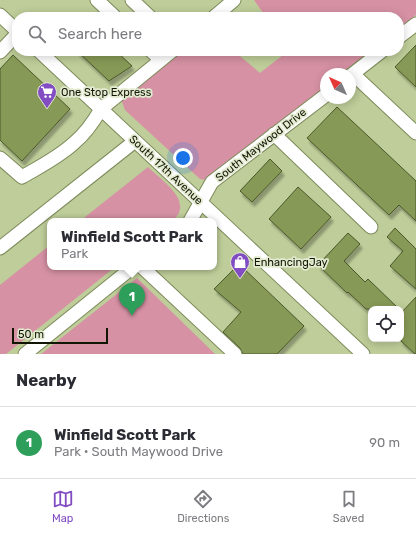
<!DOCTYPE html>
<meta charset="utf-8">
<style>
:root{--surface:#fff;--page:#f2f2f3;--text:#2b2b33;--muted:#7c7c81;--line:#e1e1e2;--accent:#824cc3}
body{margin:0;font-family:Rubik,sans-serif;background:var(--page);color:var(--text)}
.controls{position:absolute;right:12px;bottom:12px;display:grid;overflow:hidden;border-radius:8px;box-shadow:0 2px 10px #0003}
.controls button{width:36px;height:36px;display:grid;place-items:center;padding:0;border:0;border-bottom:1px solid var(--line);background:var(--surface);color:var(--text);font:20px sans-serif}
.compass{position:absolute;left:320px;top:68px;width:36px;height:36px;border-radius:50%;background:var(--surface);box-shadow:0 2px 10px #0003;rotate:315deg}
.scale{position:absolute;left:12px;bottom:10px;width:96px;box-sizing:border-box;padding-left:4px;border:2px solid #111604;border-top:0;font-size:11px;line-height:14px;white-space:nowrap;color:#111604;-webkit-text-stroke:3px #e2ead0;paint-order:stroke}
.you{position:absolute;left:183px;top:158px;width:14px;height:14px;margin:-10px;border:3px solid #fff;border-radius:50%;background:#1a73e8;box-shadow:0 0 0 6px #1a73e833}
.badge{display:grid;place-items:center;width:26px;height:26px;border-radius:50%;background:var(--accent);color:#fff;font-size:13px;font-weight:700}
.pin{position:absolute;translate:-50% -33px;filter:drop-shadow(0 1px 2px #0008)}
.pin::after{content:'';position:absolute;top:21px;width:14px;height:12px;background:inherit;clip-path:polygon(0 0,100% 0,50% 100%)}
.popup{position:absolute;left:47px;top:218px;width:170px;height:52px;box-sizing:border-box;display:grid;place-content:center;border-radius:8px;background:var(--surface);filter:drop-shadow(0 1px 3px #0005);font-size:13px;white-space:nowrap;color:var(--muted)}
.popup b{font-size:15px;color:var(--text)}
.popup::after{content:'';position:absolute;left:50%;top:100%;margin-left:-8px;border:8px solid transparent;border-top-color:var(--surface)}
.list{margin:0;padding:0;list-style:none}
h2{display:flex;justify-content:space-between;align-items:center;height:52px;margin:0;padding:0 16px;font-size:17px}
h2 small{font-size:13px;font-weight:400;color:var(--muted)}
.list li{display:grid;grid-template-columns:26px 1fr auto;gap:12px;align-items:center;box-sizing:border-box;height:72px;padding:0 16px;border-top:1px solid var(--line)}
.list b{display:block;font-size:15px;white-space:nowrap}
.list p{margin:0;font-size:13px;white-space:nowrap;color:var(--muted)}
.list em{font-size:13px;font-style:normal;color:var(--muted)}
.icon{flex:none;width:22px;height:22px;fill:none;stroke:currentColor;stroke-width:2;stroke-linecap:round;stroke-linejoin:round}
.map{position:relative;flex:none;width:416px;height:354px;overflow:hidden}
.search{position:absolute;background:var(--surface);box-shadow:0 2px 10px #0003;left:12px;right:12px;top:12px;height:44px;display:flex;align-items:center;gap:10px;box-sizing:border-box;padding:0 14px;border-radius:16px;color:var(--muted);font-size:15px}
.sheet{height:124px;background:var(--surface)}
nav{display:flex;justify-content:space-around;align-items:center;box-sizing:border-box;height:56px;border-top:1px solid var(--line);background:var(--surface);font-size:11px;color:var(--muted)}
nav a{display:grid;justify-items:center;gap:2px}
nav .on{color:var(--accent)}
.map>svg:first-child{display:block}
.green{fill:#d691a4}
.building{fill:#879956;stroke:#4c5829;filter:url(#shadow)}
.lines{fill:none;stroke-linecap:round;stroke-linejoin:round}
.minor-casing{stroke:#7d8b5a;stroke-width:15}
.minor{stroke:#fff;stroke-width:13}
.labels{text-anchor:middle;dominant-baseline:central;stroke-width:3.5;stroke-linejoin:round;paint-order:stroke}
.poi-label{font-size:11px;fill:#111604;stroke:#e2ead0;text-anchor:start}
.street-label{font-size:11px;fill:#111604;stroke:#e2ead0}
</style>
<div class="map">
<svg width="416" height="354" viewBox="0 0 416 354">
<defs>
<filter id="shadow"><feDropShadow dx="2.5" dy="4.5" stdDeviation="1" flood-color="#0004"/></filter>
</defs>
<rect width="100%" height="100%" fill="#becd99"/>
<path class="green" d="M254,0H416V15L399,29V17H266Z
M180,51H234L260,73L288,51H371L342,74H326V87L213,177L206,180L200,179L125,110L121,99Z
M148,167C161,180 196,202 172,221H80Z
M50,245V267H115L6,354H0V285Z
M137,278L215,354H41Z"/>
<path class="building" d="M416,45V87L395,67Z
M77,51H116L132,66L109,81Z
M13,55L70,109L22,161L0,140V69Z
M337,107L416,181V221L399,205L389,215L307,138Z
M270,159L282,171L252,202L240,191Z
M298,187L331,217L301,249L269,219Z
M395,228L416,249V289L390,266L403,251L387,237Z
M348,233L360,244L344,261L365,282L368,279L399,309H366L348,292L347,293L318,265Z
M239,264L304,326L277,354H243L240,348L223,332L241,312L214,289Z
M416,297V354H415L401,341V313Z"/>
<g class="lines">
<defs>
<path id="minor" d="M97,0L115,17
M132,0L150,17
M0,15L17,31
M214,17L234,0
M399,37L416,24
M39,51L363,354
M151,51L161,60
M0,52L17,34
M353,74L416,133
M350,76L382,51
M274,134L371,227
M0,158L22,177C39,167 59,157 74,143C85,134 94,121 101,109L172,51
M190,221L212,182L326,95
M0,248L135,141
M142,267L235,354
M25,354L133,267"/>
</defs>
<use href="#minor" class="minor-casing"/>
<use href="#minor" class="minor"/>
</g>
<defs>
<symbol id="supermarket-pin" viewBox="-11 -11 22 30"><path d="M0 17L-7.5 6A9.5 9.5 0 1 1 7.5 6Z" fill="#824cc3" stroke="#e2ead0"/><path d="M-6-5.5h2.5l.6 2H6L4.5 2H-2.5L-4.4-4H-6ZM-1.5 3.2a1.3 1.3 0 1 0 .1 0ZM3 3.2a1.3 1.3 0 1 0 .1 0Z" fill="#fff"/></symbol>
<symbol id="shop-pin" viewBox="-11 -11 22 30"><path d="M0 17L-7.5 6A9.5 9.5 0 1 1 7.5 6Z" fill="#824cc3" stroke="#e2ead0"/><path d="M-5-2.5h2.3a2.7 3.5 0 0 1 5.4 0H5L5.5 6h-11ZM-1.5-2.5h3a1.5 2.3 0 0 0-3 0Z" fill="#fff"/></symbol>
</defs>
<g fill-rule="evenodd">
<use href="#supermarket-pin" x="36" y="81" width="22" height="30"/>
<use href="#shop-pin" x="229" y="251" width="22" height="30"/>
</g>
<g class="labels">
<g class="poi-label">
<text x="61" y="92">One Stop Express</text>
<text x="254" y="262">EnhancingJay</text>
</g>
<g class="street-label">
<text transform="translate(261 145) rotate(-38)">South Maywood Drive</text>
<text transform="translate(166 170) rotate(43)">South 17th Avenue</text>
</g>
</g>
</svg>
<div class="controls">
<button><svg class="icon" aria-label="locate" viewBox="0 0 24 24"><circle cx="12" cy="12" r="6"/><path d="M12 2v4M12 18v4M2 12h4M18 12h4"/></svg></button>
</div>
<svg class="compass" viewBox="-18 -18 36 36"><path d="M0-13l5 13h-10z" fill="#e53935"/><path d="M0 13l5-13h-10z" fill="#7c7c81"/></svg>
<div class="scale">50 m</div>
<div class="you"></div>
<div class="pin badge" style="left:132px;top:316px;background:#2e9e5b">1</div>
<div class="popup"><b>Winfield Scott Park</b>Park</div>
<div class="search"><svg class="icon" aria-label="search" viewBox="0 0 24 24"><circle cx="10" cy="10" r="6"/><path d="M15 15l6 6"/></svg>Search here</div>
</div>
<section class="sheet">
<h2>Nearby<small></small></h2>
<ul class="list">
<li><span class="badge" style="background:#2e9e5b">1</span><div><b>Winfield Scott Park</b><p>Park · South Maywood Drive</p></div><em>90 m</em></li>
</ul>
</section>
<nav>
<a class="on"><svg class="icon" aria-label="map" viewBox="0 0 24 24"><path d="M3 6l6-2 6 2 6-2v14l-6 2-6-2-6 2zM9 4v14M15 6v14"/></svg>Map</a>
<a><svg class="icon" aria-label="directions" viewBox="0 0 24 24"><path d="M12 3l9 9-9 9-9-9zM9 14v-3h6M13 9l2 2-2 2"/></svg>Directions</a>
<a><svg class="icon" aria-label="saved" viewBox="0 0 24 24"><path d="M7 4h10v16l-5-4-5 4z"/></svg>Saved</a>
</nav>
